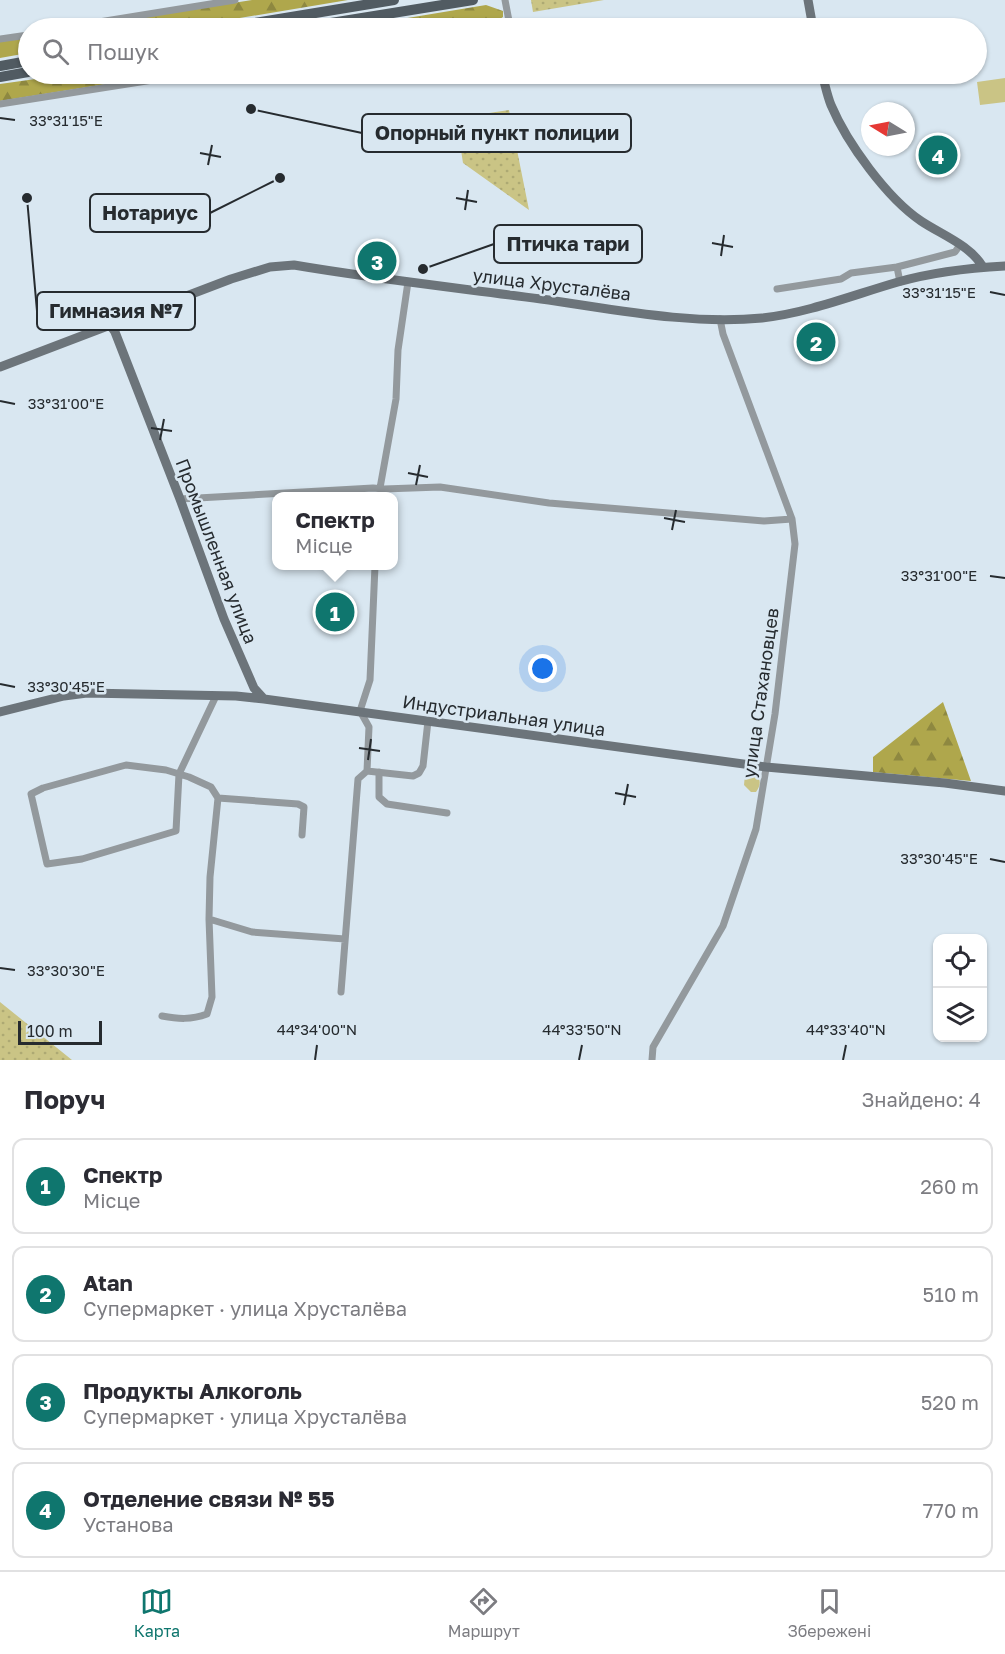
<!DOCTYPE html>
<html lang="uk">
<meta charset="utf-8">
<style>
:root{--surface:#fff;--page:#f7f7f7;--text:#2b2b33;--muted:#7c7c81;--line:#e1e1e2;--accent:#0f766e}
body{margin:0;font-family:"Golos Text",sans-serif;background:var(--page);color:var(--text)}
.controls{position:absolute;right:18px;bottom:18px;display:grid;overflow:hidden;border-radius:12px;box-shadow:0 2px 4px #0004}
.controls button{width:54px;height:54px;display:grid;place-items:center;padding:0;border:0;border-bottom:2px solid var(--line);background:var(--surface);color:var(--text);font:30px sans-serif}
.compass{position:absolute;left:861px;top:102px;width:54px;height:54px;border-radius:50%;background:var(--surface);box-shadow:0 2px 4px #0004;rotate:280deg}
.scale{position:absolute;left:18px;bottom:15px;width:84px;box-sizing:border-box;padding-left:6px;border:3px solid #262b2f;border-top:0;font-size:16px;line-height:21px;white-space:nowrap;color:#262b2f;-webkit-text-stroke:4px #d9e7f1;paint-order:stroke}
.you{position:absolute;left:543px;top:669px;width:21px;height:21px;margin:-15px;border:4px solid #fff;border-radius:50%;background:#1a73e8;box-shadow:0 0 0 9px #1a73e833}
.badge{display:grid;place-items:center;width:39px;height:39px;border-radius:50%;background:var(--accent);color:#fff;font-size:20px;font-weight:700}
.pin{position:absolute;translate:-50% -50%;border:3px solid #fff;box-shadow:0 2px 6px #0006}
.popup{position:absolute;left:272px;top:492px;width:126px;height:78px;box-sizing:border-box;display:grid;place-content:center;border-radius:12px;background:var(--surface);filter:drop-shadow(0 2px 4px #0005);font-size:20px;white-space:nowrap;color:var(--muted)}
.popup b{font-size:22px;color:var(--text)}
.popup::after{content:'';position:absolute;left:50%;top:100%;margin-left:-12px;border:12px solid transparent;border-top-color:var(--surface)}
.list{margin:0;padding:0;list-style:none}
h2{display:flex;justify-content:space-between;align-items:center;height:78px;margin:0;padding:0 24px;font-size:26px}
h2 small{font-size:20px;font-weight:400;color:var(--muted)}
.list li{display:grid;grid-template-columns:39px 1fr auto;gap:18px;align-items:center;box-sizing:border-box;height:96px;margin:0 12px 12px;padding:0 12px;border:2px solid var(--line);border-radius:12px}
.list b{display:block;font-size:22px;white-space:nowrap}
.list p{margin:0;font-size:20px;white-space:nowrap;color:var(--muted)}
.list em{font-size:20px;font-style:normal;color:var(--muted)}
.icon{flex:none;width:33px;height:33px;fill:none;stroke:currentColor;stroke-width:2;stroke-linecap:round;stroke-linejoin:round}
.map{position:relative;flex:none;width:1005px;height:1060px;overflow:hidden}
.search{position:absolute;background:var(--surface);box-shadow:0 2px 4px #0004;left:18px;right:18px;top:18px;height:66px;display:flex;align-items:center;gap:15px;box-sizing:border-box;padding:0 21px;border-radius:33px;color:var(--muted);font-size:22px}
.sheet{height:510px;background:var(--surface)}
nav{display:flex;justify-content:space-around;align-items:center;box-sizing:border-box;height:84px;border-top:2px solid var(--line);background:var(--surface);font-size:16px;color:var(--muted)}
nav a{display:grid;justify-items:center;gap:3px}
nav .on{color:var(--accent)}
.map>svg:first-child{display:block}
.grass{fill:#cac485}
.forest{fill:url(#forest-firs)}
.park{fill:url(#park-dots)}
.lines{fill:none;stroke-linecap:round;stroke-linejoin:round}
.street{stroke:#93999d;stroke-width:7}
.secondary{stroke:#6c747a;stroke-width:9}
.primary{stroke:#515b62;stroke-width:10}
.ticks{fill:none;stroke:#262b2f;stroke-width:2}
.labels{text-anchor:middle;dominant-baseline:central;stroke-width:5;stroke-linejoin:round;paint-order:stroke}
.street-label{font-size:18px;fill:#262b2f;stroke:#d9e7f1}
.ticks-label{font-size:15px;text-anchor:middle;fill:#262b2f;stroke:#d9e7f1;stroke-width:5;stroke-linejoin:round;paint-order:stroke}
.leader{fill:none;stroke:#262b2f;stroke-width:2}
.callout-dot{fill:#262b2f;stroke:#d9e7f1;stroke-width:2}
.callout{fill:#d9e7f1;stroke:#262b2f;stroke-width:2}
.callout-label{font-size:20px;text-anchor:middle;font-weight:bold;fill:#262b2f}
</style>
<div class="map">
<svg width="1005" height="1060" viewBox="0 0 1005 1060">
<defs>
<pattern id="forest-firs" width="22" height="20" patternUnits="userSpaceOnUse" patternTransform="scale(1.5)"><rect width="22" height="20" fill="#afa74c"/><path d="M5 1l3.5 6h-7zM16 11l3.5 6h-7z" fill="#8e8840"/></pattern>
<pattern id="park-dots" width="8" height="8" patternUnits="userSpaceOnUse" patternTransform="scale(1.5)"><rect width="8" height="8" fill="#cac485"/><path d="M2 2h.1M6 6h.1" fill="none" stroke="#ada973" stroke-width="1.8" stroke-linecap="round"/></pattern>
</defs>
<rect width="100%" height="100%" fill="#d9e7f1"/>
<path class="grass" d="M1005,78V102L980,105L977,82Z
M749,772C760,774 763,783 756,792H751L744,785L745,774Z"/>
<path class="forest" d="M252,0H348L180,28H120L119,21Z
M486,5L503,11V17L500,19L446,28H347Z
M28,37V53L0,58V42Z
M71,74H170L0,101V84Z
M943,702L971,781L873,772V757Z"/>
<path class="park" d="M531,0H604L533,12Z
M509,110L529,210L463,163L456,118Z
M0,1002L72,1060H0Z"/>
<g class="lines">
<path class="street" d="M62,28L235,0
M464,28L509,21L505,0
M0,39L28,35
M0,104L191,74
M897,267L955,252L960,245
M777,289L841,279L851,273L897,267L900,282
M380,488L396,399L398,350L408,282
M180,499L373,488L384,489L440,487L549,503L764,521L792,519
M367,771L369,727L360,711L370,680L375,566
M379,772V797L387,804L447,813
M218,798L298,804L304,807L302,835
M209,919L210,877L218,798L211,787L189,777L166,770L126,765L43,788L31,794L47,864L82,859L176,831L179,774L216,696
M341,992L358,779L367,771L413,776L419,773L423,766L428,721
M162,1016C178,1019 191,1020 207,1014L212,997L209,919L252,932L345,939
M652,1060L653,1047L723,926L756,829L775,714L795,544L792,519L723,334L720,319"/>
<path class="secondary" d="M808,0L813,28
M822,74C825,84 827,95 831,105C847,143 887,198 921,221C942,235 970,245 983,267
M110,325L115,332L180,499L224,619L254,688L264,699
M0,367L231,279L270,267L294,265C376,279 459,288 541,299C613,309 689,325 762,318C808,313 853,295 898,282C933,272 969,268 1005,266
M0,712L64,696L87,693L236,696L264,699L766,767L945,783L1005,791"/>
<path class="primary" d="M224,28L394,0
M300,28L473,0
M0,66L28,61
M0,77L28,72"/>
</g>
<path class="ticks" d="M0,118L15,120M200,153L221,157M208,165L212,145M456,198L477,202M465,210L468,190M712,243L733,247M721,256L724,235M990,292L1005,295M0,401L15,404M151,428L172,431M160,440L164,419M408,473L428,477M416,485L420,465M664,518L685,522M672,530L676,510M990,576L1005,578M0,684L15,687M359,748L380,751M368,760L371,739M615,793L636,797M624,805L628,784M990,859L1005,862M0,968L15,970M315,1060L317,1045M579,1060L582,1045M843,1060L846,1045"/>
<g class="labels">
<g class="street-label">
<text transform="translate(552 284) rotate(7)">улица Хрусталёва</text>
<text transform="translate(217 551) rotate(69)">Промышленная улица</text>
<text transform="translate(760 693) rotate(-82)">улица Стахановцев</text>
<text transform="translate(504 715) rotate(8)">Индустриальная улица</text>
</g>
</g>
<g class="ticks-label">
<text x="66" y="126">33°31'15"E</text>
<text x="939" y="298">33°31'15"E</text>
<text x="66" y="409">33°31'00"E</text>
<text x="939" y="581">33°31'00"E</text>
<text x="66" y="692">33°30'45"E</text>
<text x="939" y="864">33°30'45"E</text>
<text x="66" y="976">33°30'30"E</text>
<text x="317" y="1035">44°34'00"N</text>
<text x="582" y="1035">44°33'50"N</text>
<text x="846" y="1035">44°33'40"N</text>
</g>
<path class="leader" d="M251 109L362 133M280 178L210 213M423 269L494 244M27 198L37 311"/>
<g class="callout-dot">
<circle cx="251" cy="109" r="6"/>
<circle cx="280" cy="178" r="6"/>
<circle cx="423" cy="269" r="6"/>
<circle cx="27" cy="198" r="6"/>
</g>
<g class="callout">
<rect x="362" y="114" width="269" height="38" rx="6"/>
<rect x="90" y="194" width="120" height="38" rx="6"/>
<rect x="494" y="225" width="148" height="38" rx="6"/>
<rect x="37" y="292" width="158" height="38" rx="6"/>
</g>
<g class="callout-label">
<text x="497" y="140">Опорный пункт полиции</text>
<text x="150" y="220">Нотариус</text>
<text x="568" y="251">Птичка тари</text>
<text x="116" y="318">Гимназия №7</text>
</g>
</svg>
<div class="controls">
<button><svg class="icon" aria-label="locate" viewBox="0 0 24 24"><circle cx="12" cy="12" r="6"/><path d="M12 2v4M12 18v4M2 12h4M18 12h4"/></svg></button>
<button><svg class="icon" aria-label="layers" viewBox="0 0 24 24"><path d="M12 4l9 5-9 5-9-5zM3 14l9 5 9-5"/></svg></button>
</div>
<svg class="compass" viewBox="-18 -18 36 36"><path d="M0-13l5 13h-10z" fill="#e53935"/><path d="M0 13l5-13h-10z" fill="#7c7c81"/></svg>
<div class="scale">100 m</div>
<div class="you"></div>
<div class="pin badge" style="left:335px;top:612px">1</div>
<div class="popup"><b>Спектр</b>Місце</div>
<div class="pin badge" style="left:816px;top:342px">2</div>
<div class="pin badge" style="left:377px;top:261px">3</div>
<div class="pin badge" style="left:938px;top:155px">4</div>
<div class="search"><svg class="icon" aria-label="search" viewBox="0 0 24 24"><circle cx="10" cy="10" r="6"/><path d="M15 15l6 6"/></svg>Пошук</div>
</div>
<section class="sheet">
<h2>Поруч<small>Знайдено: 4</small></h2>
<ul class="list">
<li><span class="badge">1</span><div><b>Спектр</b><p>Місце</p></div><em>260 m</em></li>
<li><span class="badge">2</span><div><b>Atan</b><p>Супермаркет · улица Хрусталёва</p></div><em>510 m</em></li>
<li><span class="badge">3</span><div><b>Продукты Алкоголь</b><p>Супермаркет · улица Хрусталёва</p></div><em>520 m</em></li>
<li><span class="badge">4</span><div><b>Отделение связи № 55</b><p>Установа</p></div><em>770 m</em></li>
</ul>
</section>
<nav>
<a class="on"><svg class="icon" aria-label="map" viewBox="0 0 24 24"><path d="M3 6l6-2 6 2 6-2v14l-6 2-6-2-6 2zM9 4v14M15 6v14"/></svg>Карта</a>
<a><svg class="icon" aria-label="directions" viewBox="0 0 24 24"><path d="M12 3l9 9-9 9-9-9zM9 14v-3h6M13 9l2 2-2 2"/></svg>Маршрут</a>
<a><svg class="icon" aria-label="saved" viewBox="0 0 24 24"><path d="M7 4h10v16l-5-4-5 4z"/></svg>Збережені</a>
</nav>
